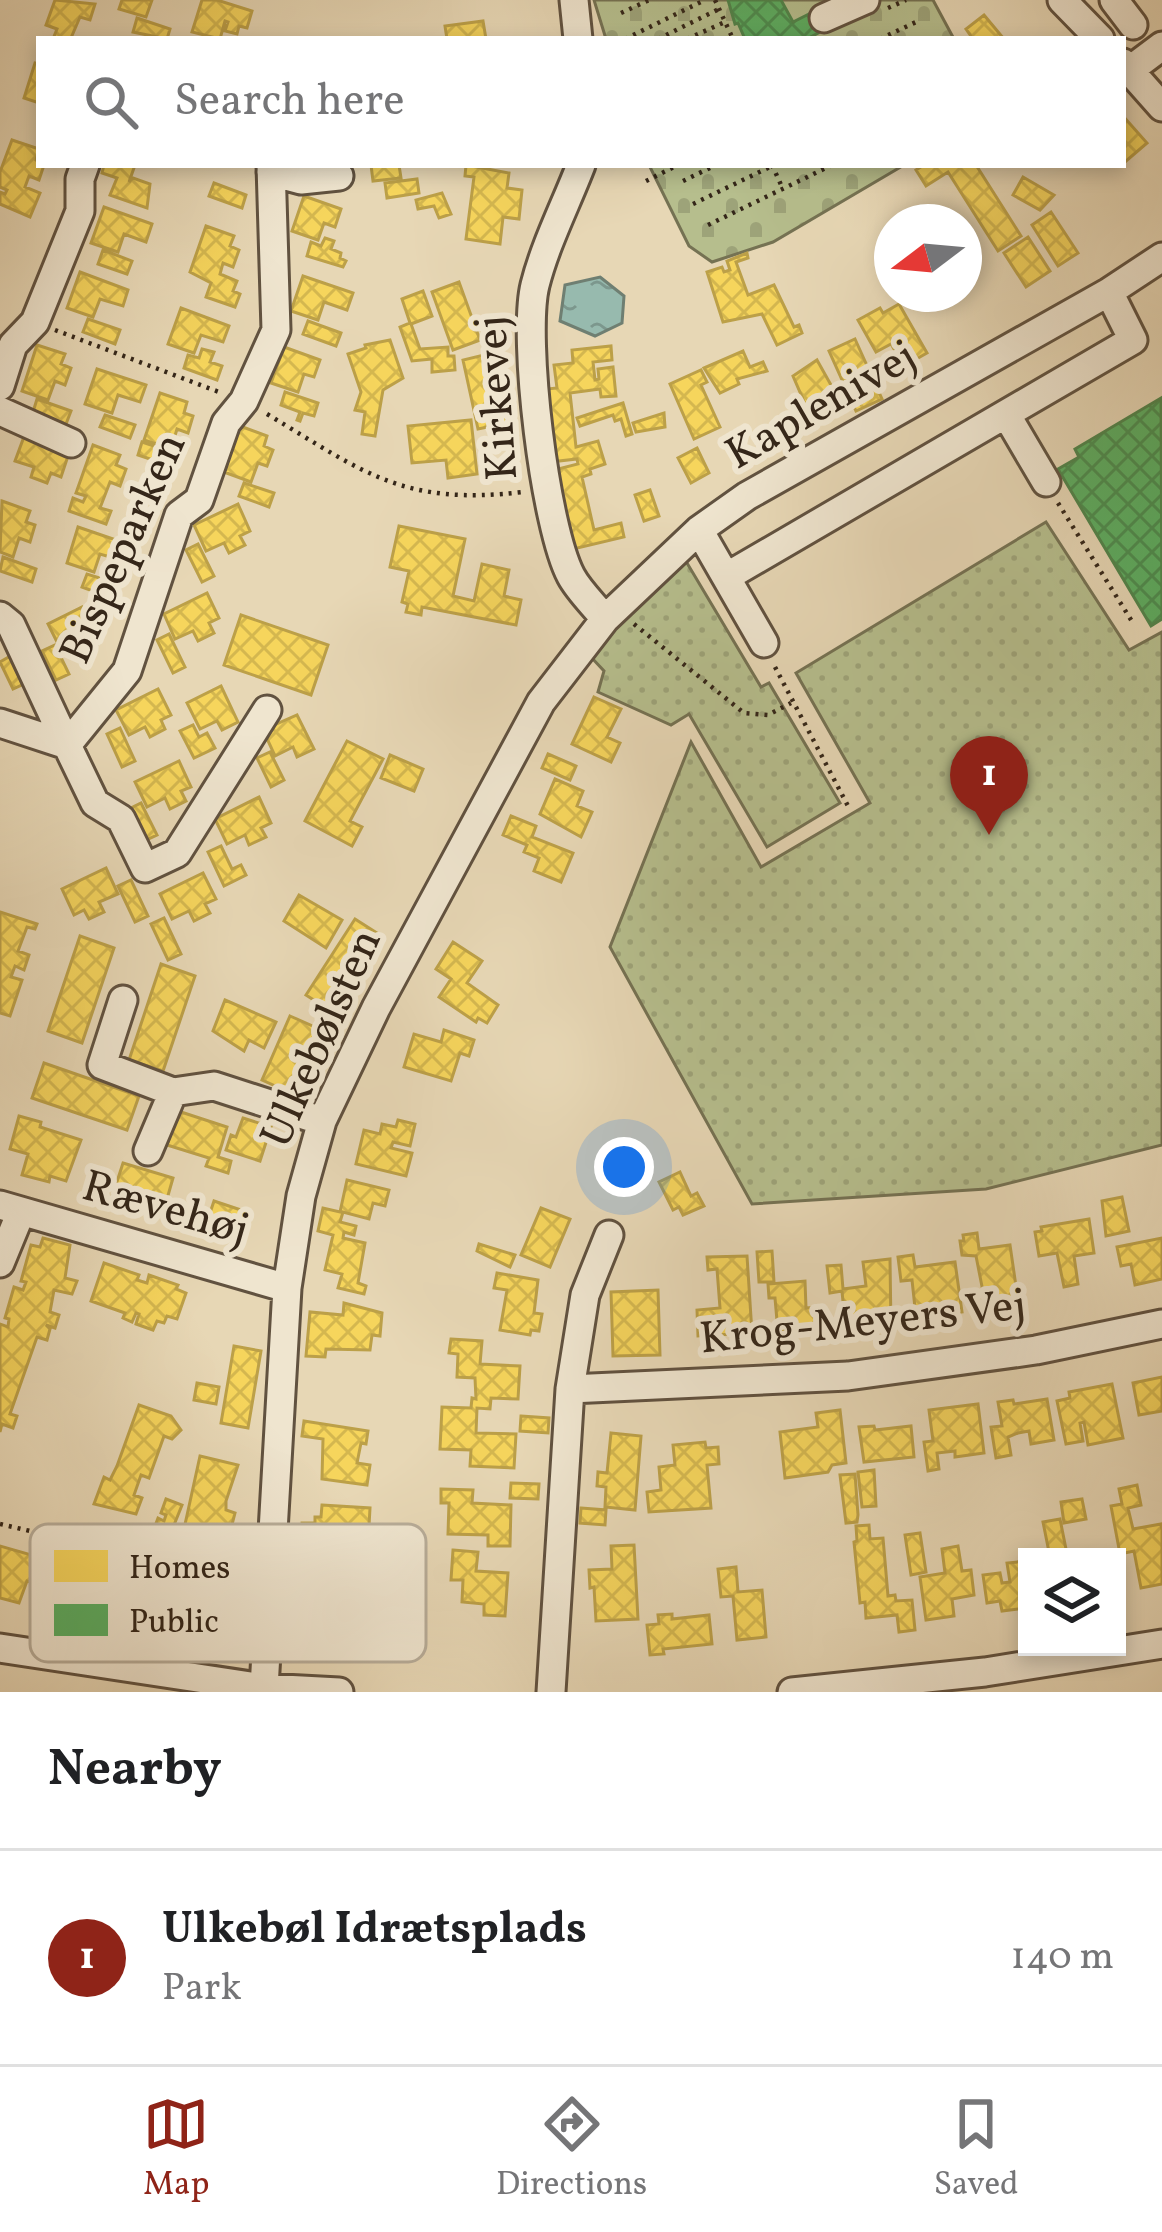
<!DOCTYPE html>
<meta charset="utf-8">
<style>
:root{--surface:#fff;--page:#f2f2f2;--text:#202124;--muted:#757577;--line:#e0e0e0;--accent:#8f2418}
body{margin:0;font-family:Vollkorn,serif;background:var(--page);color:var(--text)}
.controls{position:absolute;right:36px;bottom:36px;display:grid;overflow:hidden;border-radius:0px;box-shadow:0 6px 18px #0003}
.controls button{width:108px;height:108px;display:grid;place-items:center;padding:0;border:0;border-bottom:3px solid var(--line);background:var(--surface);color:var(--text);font:60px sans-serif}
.compass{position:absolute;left:874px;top:204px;width:108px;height:108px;border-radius:50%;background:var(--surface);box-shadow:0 6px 18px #0003;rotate:254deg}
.you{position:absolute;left:624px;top:1167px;width:42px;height:42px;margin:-30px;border:9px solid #fff;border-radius:50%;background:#1a73e8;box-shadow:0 0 0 18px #1a73e833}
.badge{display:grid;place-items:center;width:78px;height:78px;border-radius:50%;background:var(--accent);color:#fff;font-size:39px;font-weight:700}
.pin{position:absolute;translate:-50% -99px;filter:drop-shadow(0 3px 6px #0008)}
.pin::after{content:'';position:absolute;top:63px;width:42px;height:36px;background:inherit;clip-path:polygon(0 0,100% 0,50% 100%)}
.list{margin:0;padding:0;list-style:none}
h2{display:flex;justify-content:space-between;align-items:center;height:156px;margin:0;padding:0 48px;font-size:51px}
h2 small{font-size:39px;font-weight:400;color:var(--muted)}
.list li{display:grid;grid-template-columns:78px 1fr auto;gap:36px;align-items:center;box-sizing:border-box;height:216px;padding:0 48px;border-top:3px solid var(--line)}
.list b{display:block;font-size:45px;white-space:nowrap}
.list p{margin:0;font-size:39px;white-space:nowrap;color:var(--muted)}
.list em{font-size:39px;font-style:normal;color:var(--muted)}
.icon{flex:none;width:66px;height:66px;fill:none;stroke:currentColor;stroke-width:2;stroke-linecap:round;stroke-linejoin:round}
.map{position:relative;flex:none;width:1162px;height:1692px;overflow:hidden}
.search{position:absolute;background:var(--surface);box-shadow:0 6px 18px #0003;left:36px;right:36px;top:36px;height:132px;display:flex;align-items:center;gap:30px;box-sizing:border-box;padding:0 42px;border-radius:0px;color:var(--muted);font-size:45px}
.sheet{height:372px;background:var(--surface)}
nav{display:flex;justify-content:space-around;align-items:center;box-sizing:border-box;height:168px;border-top:3px solid var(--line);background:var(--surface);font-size:33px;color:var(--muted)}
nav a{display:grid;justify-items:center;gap:6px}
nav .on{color:var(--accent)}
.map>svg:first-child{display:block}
.cemetery{fill:url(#cemetery-stones);stroke:#757253;stroke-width:3}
.park{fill:url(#park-dots);stroke:#757253;stroke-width:3}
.water{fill:url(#water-ripples);stroke:#6f7f72;stroke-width:3}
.homes{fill:url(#homes-cross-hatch);stroke:#bca048;stroke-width:3}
.public{fill:url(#public-cross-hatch);stroke:#4f854b;stroke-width:3}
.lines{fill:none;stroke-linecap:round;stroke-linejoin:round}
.minor-casing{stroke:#615240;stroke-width:33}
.path{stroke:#342619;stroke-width:4.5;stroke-dasharray:3 6;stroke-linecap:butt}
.minor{stroke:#efe5cf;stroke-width:27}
.labels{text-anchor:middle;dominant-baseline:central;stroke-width:12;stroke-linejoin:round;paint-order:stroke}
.street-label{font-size:45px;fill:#342619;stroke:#efe5cf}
.key{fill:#efe5cf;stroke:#b7ac98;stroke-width:3}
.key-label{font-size:33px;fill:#342619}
</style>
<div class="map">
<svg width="1162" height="1692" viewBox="0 0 1162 1692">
<defs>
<pattern id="cemetery-stones" width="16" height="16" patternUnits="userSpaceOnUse" patternTransform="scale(3)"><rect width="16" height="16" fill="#b6be8d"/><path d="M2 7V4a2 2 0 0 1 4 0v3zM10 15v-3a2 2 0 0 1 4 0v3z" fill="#9da379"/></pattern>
<pattern id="park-dots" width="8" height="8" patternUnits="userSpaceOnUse" patternTransform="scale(3)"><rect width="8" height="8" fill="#b6be8d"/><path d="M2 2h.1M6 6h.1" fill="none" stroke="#9da379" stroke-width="1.8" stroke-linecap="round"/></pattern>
<pattern id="water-ripples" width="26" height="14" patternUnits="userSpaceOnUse" patternTransform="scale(3)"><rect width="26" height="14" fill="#97baae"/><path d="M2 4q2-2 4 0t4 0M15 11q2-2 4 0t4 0" fill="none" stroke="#7c978d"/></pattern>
<pattern id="homes-cross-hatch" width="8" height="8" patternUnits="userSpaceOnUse" patternTransform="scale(3)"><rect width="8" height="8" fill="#f6d55c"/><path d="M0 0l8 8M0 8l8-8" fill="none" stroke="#d4b74f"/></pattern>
<pattern id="public-cross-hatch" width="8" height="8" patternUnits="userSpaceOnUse" patternTransform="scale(3)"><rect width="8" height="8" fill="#5aae61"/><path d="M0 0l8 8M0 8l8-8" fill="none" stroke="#4b8d4f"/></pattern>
</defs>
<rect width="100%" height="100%" fill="#e7d7b5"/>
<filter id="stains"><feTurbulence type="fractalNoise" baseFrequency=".00167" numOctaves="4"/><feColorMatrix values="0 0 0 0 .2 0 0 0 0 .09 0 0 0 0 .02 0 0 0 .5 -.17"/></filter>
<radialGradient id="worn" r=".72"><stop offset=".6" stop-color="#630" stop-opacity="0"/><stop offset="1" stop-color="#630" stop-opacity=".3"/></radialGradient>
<path class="cemetery" d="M594,0H933L954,39H606Z
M649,165H904L773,242L712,262L689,246Z"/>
<path class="park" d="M1046,522L1129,650L1162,632V1145L986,1189L752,1204L610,947L691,742L761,867L870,803L796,673Z
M684,558L761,687L769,683L840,803L767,847L689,714L671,725L598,692L604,671L590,656L614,625Z"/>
<path class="water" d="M600,277L624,296L622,323L595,336L560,321L565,285Z"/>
<path class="homes" d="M55,0L95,4L90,20L80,17L71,38L75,39H53L57,29L46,25Z
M122,0H152L146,17L119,9Z
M202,0H217L252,11L247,28L239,26L237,34L225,31L228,22L225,21L220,39L192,32Z
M984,15L1004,39H973L966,29Z
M137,18L170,29L167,39L133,32Z
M483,21L486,39H447L445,26Z
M35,63L39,64V103L24,98Z
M1123,116L1147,143L1125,162L1123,160Z
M12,140L39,149L36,160L44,165L39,180L29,176L25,187L40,193L30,217L0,204V192L5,194L7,190L0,187V172Z
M104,165H135L129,182L133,178L150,184L147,208L110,195L117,178L102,173Z
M371,165H399L401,178L373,181Z
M466,165L509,173L507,188L522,190L519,219L503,217L500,244L466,239L474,177L465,176Z
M924,165H976L1021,236L998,251L948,172L926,186L916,170Z
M1023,177L1054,195L1040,210L1013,195Z
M417,179L419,193L387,198L385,183Z
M214,183L246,195L242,208L209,196Z
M442,193L451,214L439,218L434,206L418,209L416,200Z
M304,196L341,209L335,227L324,223L318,240L292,231Z
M104,207L152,224L146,242L124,234L118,252L91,243Z
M1051,212L1078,253L1058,266L1032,225Z
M206,226L234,236L230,246L239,250L233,267L223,263L220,274L237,281L233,291L240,294L235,307L206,297L211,283L190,272Z
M1028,237L1050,271L1026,287L1004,253Z
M325,238L334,241L331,249L341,253L340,258L346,261L343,267L307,256L311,242L321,246Z
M103,250L132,261L127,274L98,264Z
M747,253L748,258L736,262L748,295L774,285L794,327L799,325L802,333L777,345L762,314L723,322L707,272L722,267L724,272L730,270L727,261Z
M80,272L128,290L123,306L100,299L93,317L67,308Z
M303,276L353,293L347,310L324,302L318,320L291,311Z
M459,282L480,340L453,350L432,292Z
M423,291L432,316L411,324L420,349L448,347V356H454L455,370L432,372V359L412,361L400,327L410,323L402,299Z
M899,304L927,353L904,366L891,344L876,352L858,320L880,308L883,313Z
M181,308L229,326L223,342L201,335L194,353L168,344Z
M88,319L120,330L115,344L83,332Z
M308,321L341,333L336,346L303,334Z
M855,339L882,399L856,411L829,351Z
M390,340L403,378L383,390L375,436L362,434L365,412L355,410L361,392L348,354L366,348L365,345Z
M37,345L65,354L61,364L71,368L65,385L55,381L48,400L22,391Z
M611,346L612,360L593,362L595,380L599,379L598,369L613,367L616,396L601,397L600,389L570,393L576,447L598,441L605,464L590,469L591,474L582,477L594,530L621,523L624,537L569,550L550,471L578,464L577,459L550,462L547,389L557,388L554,365L573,363L572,350Z
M284,347L320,360L314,377L304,374L298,392L271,383Z
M202,349L214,352L210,362L222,366L217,380L184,368L188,355L199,358Z
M743,351L750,367L763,362L767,371L737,379L739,384L720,393L704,368Z
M492,353L507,423L478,429L463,360Z
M817,360L836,394L806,406L793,376Z
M97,369L146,385L140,402L118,395L112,413L85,404Z
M701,370L707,382L701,385L720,427L694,439L670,384Z
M285,392L318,403L314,416L303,413L300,421L297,420L300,412L281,405Z
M160,393L187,402L184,413L193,416L188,433L177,429L171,449L144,440Z
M37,399L71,411L66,424L33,412Z
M623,403L632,434L626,436L621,419L615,421L613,415L580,426L577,418Z
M664,413L665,427L636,432L633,423Z
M105,415L135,425L130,438L100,427Z
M471,420L477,474L448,478L446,460L412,463L408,426Z
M240,426L267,436L264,446L273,450L267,466L258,463L251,482L224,472Z
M25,434L70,450L61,477L51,473L47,483L31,477L34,467L15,461Z
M142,442L172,452L168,465L138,455Z
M93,445L120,455L116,465L126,469L120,486L110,482L100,508L111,511L106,524L69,511L73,498L83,502L86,496L76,493Z
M697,448L709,473L691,483L678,458Z
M244,483L274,493L269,507L239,496Z
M650,490L659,516L644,521L635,495Z
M2,501L30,511L26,522L35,525L30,542L19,538L13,557L0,552Z
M238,504L250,531L240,536L245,545L229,553L224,543L206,551L194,525Z
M399,526L465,539L453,596L474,601L482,564L509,570L504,596L521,600L516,625L422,607L421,615L406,612L408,604L402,602L409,571L390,567Z
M78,527L116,540L110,557L100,554L94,572L67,563Z
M198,544L214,576L202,582L186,550Z
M3,557L36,569L32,582L0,571Z
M109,572L118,575L112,598L82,587L87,574L106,580Z
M207,593L219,618L209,623L214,633L198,641L193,631L175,639L164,614Z
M82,607L100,643L83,651L78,642L61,650L48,624Z
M241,615L328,645L311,695L224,665Z
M169,634L185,667L173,673L157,640Z
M55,645L69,674L56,680L42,651Z
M12,655L26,683L13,689L0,662Z
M221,686L238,722L222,730L217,721L200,729L187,703Z
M158,689L171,715L161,720L165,729L150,737L145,727L129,735L116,710Z
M594,697L621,709L607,737L620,743L611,762L572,744Z
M297,715L314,749L297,757L293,747L275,756L263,730Z
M193,725L199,737L207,733L215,748L194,758L180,731Z
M120,728L135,761L122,767L107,734Z
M347,741L383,759L350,821L362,827L352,846L305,821Z
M270,752L284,780L271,787L257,758Z
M548,754L576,766L570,780L542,768Z
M390,755L423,769L414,791L381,778Z
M179,761L191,787L181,791L186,801L170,809L165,798L147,807L135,782Z
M555,779L583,791L577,806L592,812L581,837L540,814Z
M259,797L271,823L261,828L266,837L249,845L245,835L227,844L215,819Z
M141,803L157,835L144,841L129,809Z
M511,816L536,826L532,837L573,853L561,882L534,871L539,858L524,852L527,845L503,835Z
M221,846L232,869L241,865L246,875L224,886L208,852Z
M106,868L118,894L99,902L104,912L89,919L84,910L74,915L62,889Z
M203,873L216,899L205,904L210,913L194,921L189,911L172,919L160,894Z
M131,880L148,916L135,922L118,886Z
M299,895L342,920L326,948L284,921Z
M0,912L37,924L35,929L27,927L18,951L29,955L24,970L15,966L11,977L22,980L10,1016L0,1013Z
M164,918L181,954L168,960L151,924Z
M355,919L380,935L331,1011L306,995Z
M80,936L114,948L82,1043L48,1031Z
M453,942L482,961L467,983L498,1005L487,1023L478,1018L476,1022L439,997L451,979L436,969Z
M161,964L195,976L163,1071L129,1060Z
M225,1000L276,1022L264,1048L249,1040L244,1051L213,1031Z
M290,1016L317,1028L289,1092L262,1080Z
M444,1030L474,1040L469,1056L460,1053L451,1081L404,1067L414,1034L441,1042Z
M44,1063L139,1096L127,1130L32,1098Z
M178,1111L227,1127L218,1157L231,1161L228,1173L206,1166L209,1158L167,1145Z
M19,1116L41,1122L40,1127L81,1140L66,1181L50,1176L49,1182L22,1175L28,1154L10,1149Z
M243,1118L271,1127L260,1161L226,1150L231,1135L236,1137Z
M398,1120L415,1124L410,1146L393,1142L391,1148L412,1153L406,1176L356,1164L364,1130L380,1134L382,1124L396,1127Z
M123,1163L173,1178L163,1213L112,1197Z
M680,1172L691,1196L697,1193L704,1206L683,1215L679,1207L673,1210L659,1182Z
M347,1180L389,1190L385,1206L373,1203L369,1219L343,1212L340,1222L356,1226L354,1235L344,1232L343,1238L365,1243L358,1283L366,1286L364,1294L338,1288L342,1274L325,1270L333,1235L318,1231L323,1208L340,1212Z
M1122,1197L1129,1231L1106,1236L1102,1201Z
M214,1201L244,1211L233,1242L193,1227L199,1210L210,1213Z
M541,1208L570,1219L550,1267L521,1255Z
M1089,1219L1094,1253L1074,1256L1078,1284L1064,1287L1057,1253L1039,1256L1035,1232L1042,1231L1041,1227Z
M977,1233L979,1249L1010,1245L1019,1307L987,1312L976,1256L962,1255L960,1241H964L963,1235Z
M43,1238L70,1245L65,1278L77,1281L72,1294L54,1290L50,1312L59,1315L55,1328L46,1325L50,1329L47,1340L37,1337L10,1414L17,1416L13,1428L2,1424L0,1432V1324L8,1327L9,1319L5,1318L14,1287L23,1290L26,1282L21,1281L31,1245L40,1247Z
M1162,1238V1279L1135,1285L1131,1264L1121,1266L1117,1247Z
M479,1244L515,1255L510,1267L477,1251Z
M772,1251L774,1282H759L757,1252Z
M913,1255L915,1267L955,1262L962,1312L916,1317L912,1280L901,1281L898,1257Z
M747,1256L752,1333L698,1336L697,1310L720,1308L717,1269L708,1270L707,1257Z
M890,1259L891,1329L846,1333L842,1291L830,1293L827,1266L841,1265L843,1289L866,1286L863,1262Z
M104,1263L139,1275L137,1280L147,1283L149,1275L178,1285L176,1289L186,1293L177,1319L167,1316L164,1323L157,1321L153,1330L136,1324L139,1314L136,1313L132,1322L123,1318L125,1313L91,1301Z
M497,1273L538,1280L534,1313L542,1314L539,1331L531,1330L530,1335L500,1330L507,1290L494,1288Z
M805,1281L806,1308L818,1307L820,1327L778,1332L775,1298H769L768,1284Z
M658,1290L660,1355L613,1356L611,1292Z
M344,1303L382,1313L380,1336L372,1335L370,1350L326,1349L325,1357L306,1356L310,1312L343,1315Z
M451,1339L482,1341L480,1364L520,1366L518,1399L491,1398L490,1409L477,1408L476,1433L516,1434L514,1468L470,1466L471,1450L440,1449L442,1407L471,1408L472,1398L476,1399L475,1378L457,1377L458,1354L449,1353Z
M234,1346L261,1351L248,1428L221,1423Z
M1162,1377V1411L1139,1415L1133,1383Z
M197,1383L219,1387L216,1404L194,1400Z
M1112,1384L1123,1438L1088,1445L1084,1422L1080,1423L1083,1441L1066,1444L1057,1401L1070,1398L1069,1392Z
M1047,1399L1054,1440L1031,1444L1029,1431L1018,1433L1008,1437L1011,1455L996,1458L991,1427L1002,1426L998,1402L1013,1400L1014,1404Z
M978,1404L984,1453L955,1457V1451L937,1453L939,1469L928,1471L924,1442L933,1441L929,1410Z
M139,1405L171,1416L181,1430L172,1439L164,1436L149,1478L141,1475L134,1495L142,1498L136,1514L94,1504L104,1477L110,1480L117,1466Z
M840,1410L846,1463L832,1465L828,1472L785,1478L780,1432L818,1427L816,1413Z
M521,1416L549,1418L548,1433L520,1431Z
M304,1421L368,1431L366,1444L361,1443L357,1463L370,1465L367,1485L322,1479L323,1439L302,1436Z
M874,1426L875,1430L911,1426L914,1457L864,1462L859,1427Z
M611,1433L641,1436L635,1510L605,1507L606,1487L597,1486L598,1472L607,1473Z
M705,1442L706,1448L718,1447L719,1464L707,1465L711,1508L649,1512L647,1492L661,1490L659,1467L675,1465L673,1445Z
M200,1456L238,1465L226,1501V1510L235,1513L228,1540L184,1529Z
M874,1470L876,1506L862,1507L858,1472Z
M855,1474L858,1515L857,1522L846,1523L840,1475Z
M511,1483L539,1484L538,1499L510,1498Z
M1137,1485L1141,1505L1128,1508L1133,1529L1161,1524L1162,1530V1584L1141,1588L1134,1551L1120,1554L1111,1506L1122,1504L1119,1489Z
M441,1489L473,1490L472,1503L511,1505L510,1546H488V1535L448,1534L449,1503H441Z
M166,1499L182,1505L174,1525L180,1527L173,1545L151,1537L158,1518L164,1521L166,1515L161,1513Z
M1082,1499L1086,1519L1064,1523L1061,1502Z
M322,1505L370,1508L369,1526L379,1527L378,1542H331V1549L301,1547L302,1523H315V1517H321Z
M581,1508L606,1510L605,1525L580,1523Z
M1060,1519L1066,1549L1049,1552L1043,1522Z
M869,1525L870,1539L883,1538L888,1596L895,1595L896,1601L912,1600L915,1630L899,1632L897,1615L866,1618L865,1602L860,1603L854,1542L857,1541L856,1526Z
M920,1533L926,1572L911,1575L905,1535Z
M35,1541L63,1549L60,1558L107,1567L105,1574L115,1576L117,1568L154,1582L156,1573L200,1587L202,1579L231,1587L229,1595L240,1598L232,1626L184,1613L182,1621L137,1606L135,1615L106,1607L104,1616L92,1613L94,1605L62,1596L61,1602L48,1598L51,1588L27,1581L19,1603L0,1598V1546L31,1555Z
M634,1545L638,1619L596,1621L594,1587L590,1588L589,1570L612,1569L611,1546Z
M958,1546L962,1571L971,1570L974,1595L952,1599L954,1616L926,1620L920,1577L945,1573L942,1549Z
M453,1550L478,1552L476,1571L508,1573L505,1616L484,1615V1604L462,1602L463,1580H451Z
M1027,1561V1608L1002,1611L1000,1601L987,1603L983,1575L1000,1573L1002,1583L1010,1582L1007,1563Z
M736,1567L738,1592L762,1590L766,1637L737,1640L733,1596L721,1597L718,1569Z
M672,1614V1619L709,1615L712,1644L663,1649L664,1654L650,1655L647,1625L659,1624L658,1615Z"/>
<path class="public" d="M728,0H781L793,22L809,14L818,33L807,39H745L738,23L735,24Z
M1161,398L1162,619L1151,626L1058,469L1079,457L1075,449Z"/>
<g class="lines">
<defs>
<path id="minor" d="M574,0L578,39
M1062,0L1100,39
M1114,0L1133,25
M824,18L865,0
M1123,63L1162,107
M1130,70L1162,46
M581,165C566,204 545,245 535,285C522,338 545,527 571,576C579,591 594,605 605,619
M271,172L301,180L339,176
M0,386L13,345L35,322L80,211V179L85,165
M0,411L71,443
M1006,414L1046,482
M699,530L726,577L1133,340L1109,292
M726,577L764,643
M0,616L11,625L67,745L127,671L179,515L199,500L226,423L244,401L276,330L271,165
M0,723L67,745L95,803L121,819L145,868L177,853L267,710
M123,1000L102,1065L173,1092L214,1086L322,1121
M148,1151L173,1092
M0,1205L287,1288
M0,1263L21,1212
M570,1389L848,1376L1036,1350L1162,1324
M79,1542L271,1569
M0,1648L264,1688L339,1692
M264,1688L287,1288L301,1196L322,1121L376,1008L541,702L605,619L699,530L747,496L1109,292L1162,257
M551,1692L570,1389L585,1295L609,1235
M792,1692L985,1672L1162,1644"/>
</defs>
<use href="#minor" class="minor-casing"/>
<path class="path" d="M715,0L733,39
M888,8L906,0
M621,13L649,0
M625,39L705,0
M658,39L719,9
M687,39L725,22
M880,39L916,22
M772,165L782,187
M646,181L678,165
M683,181L716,165
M693,204L774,165
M708,225L832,165
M55,330L219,392
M267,414C365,473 403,506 523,492
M1058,503L1133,623
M634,624L744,713L768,715L791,703
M775,667L848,806
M0,1524L56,1537"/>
<use href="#minor" class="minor"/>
</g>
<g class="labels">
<g class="street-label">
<text transform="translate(499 398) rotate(-94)">Kirkevej</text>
<text transform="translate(822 407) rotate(-30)">Kaplenivej</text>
<text transform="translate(125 549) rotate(-66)">Bispeparken</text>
<text transform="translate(323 1039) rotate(-66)">Ulkebølsten</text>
<text transform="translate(165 1210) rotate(16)">Rævehøj</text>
<text transform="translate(863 1324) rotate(-6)">Krog-Meyers Vej</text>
</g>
</g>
<rect x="30" y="1524" width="396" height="138" rx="18" class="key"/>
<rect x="54" y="1550" width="54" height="32" fill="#f6d55c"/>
<rect x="54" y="1604" width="54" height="32" fill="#5aae61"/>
<g class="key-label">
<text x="129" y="1578">Homes</text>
<text x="129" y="1632">Public</text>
</g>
<rect width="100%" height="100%" filter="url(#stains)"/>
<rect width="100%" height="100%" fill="url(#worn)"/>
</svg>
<div class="controls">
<button><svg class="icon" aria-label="layers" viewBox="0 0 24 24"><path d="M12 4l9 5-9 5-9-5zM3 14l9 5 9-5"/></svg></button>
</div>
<svg class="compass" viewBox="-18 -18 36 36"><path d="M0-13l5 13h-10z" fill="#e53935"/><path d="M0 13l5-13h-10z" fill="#757577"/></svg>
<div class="you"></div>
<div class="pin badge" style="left:989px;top:835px">1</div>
<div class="search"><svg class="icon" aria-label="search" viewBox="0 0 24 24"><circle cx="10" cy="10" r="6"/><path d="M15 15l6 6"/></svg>Search here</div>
</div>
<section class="sheet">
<h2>Nearby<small></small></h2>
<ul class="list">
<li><span class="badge">1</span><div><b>Ulkebøl Idrætsplads</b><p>Park</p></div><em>140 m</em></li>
</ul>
</section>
<nav>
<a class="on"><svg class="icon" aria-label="map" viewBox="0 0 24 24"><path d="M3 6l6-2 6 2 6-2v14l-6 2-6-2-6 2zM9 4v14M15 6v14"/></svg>Map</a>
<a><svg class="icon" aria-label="directions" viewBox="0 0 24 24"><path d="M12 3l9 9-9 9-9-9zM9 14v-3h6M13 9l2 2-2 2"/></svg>Directions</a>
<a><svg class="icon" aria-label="saved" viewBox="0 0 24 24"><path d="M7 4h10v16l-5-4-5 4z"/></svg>Saved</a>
</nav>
